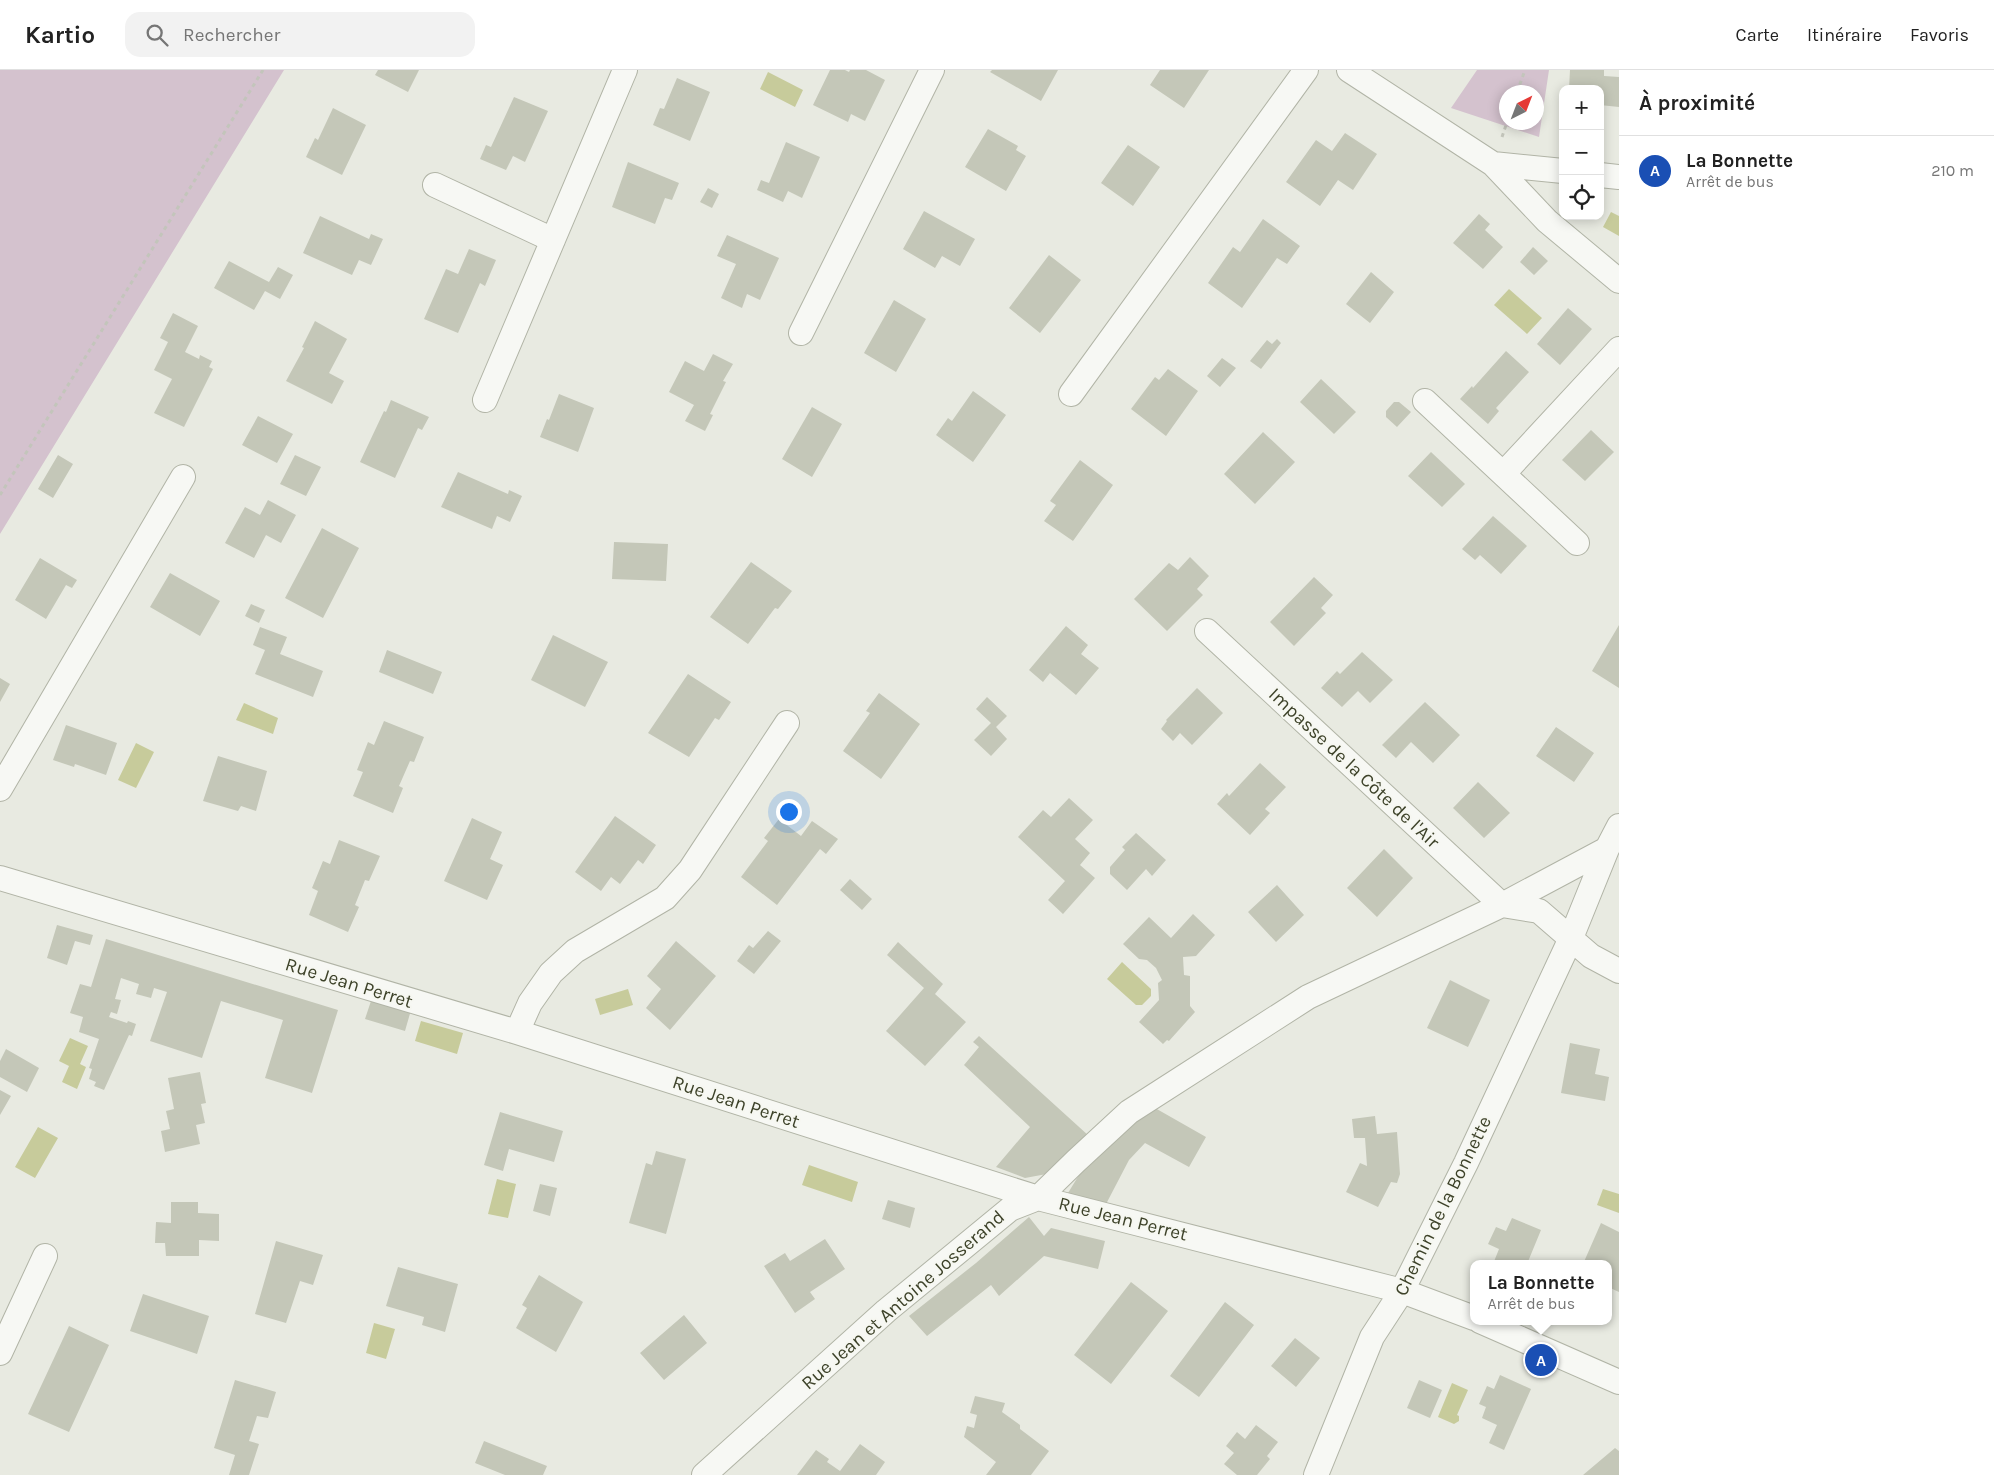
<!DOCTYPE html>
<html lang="fr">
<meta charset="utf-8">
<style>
:root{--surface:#fff;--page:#f2f2f2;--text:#222;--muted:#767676;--line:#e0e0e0;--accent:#4496d1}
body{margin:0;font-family:Karla,sans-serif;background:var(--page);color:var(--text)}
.controls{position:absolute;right:15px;top:15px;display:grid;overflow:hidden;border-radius:10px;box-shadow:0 2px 12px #0003}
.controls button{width:45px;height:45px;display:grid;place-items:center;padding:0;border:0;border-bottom:1px solid var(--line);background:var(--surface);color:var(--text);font:25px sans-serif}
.compass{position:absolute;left:1499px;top:15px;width:45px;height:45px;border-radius:50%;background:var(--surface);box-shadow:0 2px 12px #0003;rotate:42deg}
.you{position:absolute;left:788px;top:741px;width:18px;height:18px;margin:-12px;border:4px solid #fff;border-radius:50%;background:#1a73e8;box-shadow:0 0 0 8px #1a73e833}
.badge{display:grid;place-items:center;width:32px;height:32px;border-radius:50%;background:var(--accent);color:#fff;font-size:16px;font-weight:700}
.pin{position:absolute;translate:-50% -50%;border:2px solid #fff;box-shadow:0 1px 5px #0006}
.popup{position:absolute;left:1470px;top:1190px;width:142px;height:65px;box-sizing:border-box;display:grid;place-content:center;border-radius:10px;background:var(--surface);filter:drop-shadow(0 1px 4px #0005);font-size:16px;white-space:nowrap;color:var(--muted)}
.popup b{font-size:19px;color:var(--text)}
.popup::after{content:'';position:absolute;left:50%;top:100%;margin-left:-10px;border:10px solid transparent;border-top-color:var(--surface)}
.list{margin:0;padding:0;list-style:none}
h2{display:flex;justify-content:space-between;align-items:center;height:65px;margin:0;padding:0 20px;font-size:21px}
h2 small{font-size:16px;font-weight:400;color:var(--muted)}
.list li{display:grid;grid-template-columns:32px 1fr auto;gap:15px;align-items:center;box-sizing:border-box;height:70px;padding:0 20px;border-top:1px solid var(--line)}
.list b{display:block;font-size:19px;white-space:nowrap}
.list p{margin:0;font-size:16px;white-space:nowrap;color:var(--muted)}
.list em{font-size:16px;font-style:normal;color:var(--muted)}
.icon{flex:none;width:28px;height:28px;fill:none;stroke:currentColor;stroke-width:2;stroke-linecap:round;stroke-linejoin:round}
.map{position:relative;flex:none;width:1619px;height:1405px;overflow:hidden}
header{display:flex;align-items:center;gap:30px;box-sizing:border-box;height:70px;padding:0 25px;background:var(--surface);border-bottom:1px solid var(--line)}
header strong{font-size:24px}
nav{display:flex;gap:28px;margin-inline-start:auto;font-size:18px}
.search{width:350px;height:45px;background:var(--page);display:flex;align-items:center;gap:12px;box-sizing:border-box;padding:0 18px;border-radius:15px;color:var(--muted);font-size:19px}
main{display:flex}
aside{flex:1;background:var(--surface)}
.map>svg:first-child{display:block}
.green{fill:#d4c2ce;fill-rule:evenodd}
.water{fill:#c7cb9b}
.building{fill:#c4c7b8}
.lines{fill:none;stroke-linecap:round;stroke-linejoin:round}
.minor-casing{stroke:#b1b4a6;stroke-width:26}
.path{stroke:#c3c5bb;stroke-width:3;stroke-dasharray:4 4;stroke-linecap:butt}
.minor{stroke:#f7f8f4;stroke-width:24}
.labels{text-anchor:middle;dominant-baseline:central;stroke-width:4;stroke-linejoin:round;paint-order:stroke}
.street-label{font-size:19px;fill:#3d4229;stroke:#f6f7f1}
</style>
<header>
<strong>Kartio</strong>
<div class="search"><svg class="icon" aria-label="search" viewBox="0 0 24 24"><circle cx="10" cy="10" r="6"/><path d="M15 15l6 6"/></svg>Rechercher</div>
<nav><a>Carte</a><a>Itinéraire</a><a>Favoris</a></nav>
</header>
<main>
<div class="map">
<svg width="1619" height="1405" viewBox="0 0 1619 1405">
<rect width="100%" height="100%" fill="#e8eae1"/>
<path class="green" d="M0,0H284L0,464Z
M1477,0H1549L1539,67L1451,38ZM1506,22H1536V52H1506Z"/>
<path class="water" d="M768,2L803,20L795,37L760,19Z
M1611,142L1619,146V166L1603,157Z
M1509,219L1542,248L1527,264L1494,235Z
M244,633L278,648L273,664L236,650Z
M136,673L154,682L136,718L118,710Z
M1122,892L1151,919V926L1142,935H1136L1107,909Z
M628,919L633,935L600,945L595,929Z
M421,951L463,963L457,984L415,971Z
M70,968L88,976L80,994L86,997L77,1019L62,1012L69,996L59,991Z
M38,1057L58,1068L35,1108L15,1097Z
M809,1095L858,1112L852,1132L802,1115Z
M497,1109L516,1114L508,1148L488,1144Z
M1603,1119L1619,1124V1143L1597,1135Z
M374,1253L395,1259L386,1289L366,1283Z
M1452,1313L1468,1320L1457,1345L1459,1346V1351L1454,1354L1438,1347Z"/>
<path class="building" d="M378,0H419L408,22L375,5Z
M830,0H845L849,2L850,0H866L885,10L865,51L851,44L848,52L813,35Z
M992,0H1058L1041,31L990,2Z
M1160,0H1209L1184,38L1150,15Z
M1570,0H1604V6L1619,7V37L1600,35V19H1569Z
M677,8L710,22L690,71L653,55L660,38L664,39Z
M514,27L548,41L525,92L513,86L506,100L480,89L486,75L491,77Z
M333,38L366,55L342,105L306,87L315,68L318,70Z
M988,59L1018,76L1016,80L1026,86L1006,121L965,97Z
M1345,63L1377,84L1353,120L1338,110L1320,136L1286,112L1316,70L1332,81Z
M786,72L820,87L802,128L788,121L783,132L757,120L761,110L769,113Z
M1128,75L1160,97L1133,136L1101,113Z
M628,92L679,113L672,130L665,128L655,154L612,137Z
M708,118L719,124L712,138L700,132Z
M924,141L975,169L960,196L942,186L935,198L903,179Z
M1479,144L1490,154L1485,160L1503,177L1483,199L1453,173Z
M320,146L369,169L371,164L383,169L371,195L359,190L352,205L303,183Z
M1263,149L1300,176L1287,194L1277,188L1242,238L1208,213L1233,177L1240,182Z
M727,165L779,188L760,230L747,224L742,238L721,228L736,194L717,186Z
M1533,177L1548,191L1534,205L1520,192Z
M469,179L496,190L485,216L480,213L458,263L424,249L446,199L458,204Z
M1049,185L1081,210L1040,263L1009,238Z
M229,191L269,212L278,197L293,205L280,229L265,221L254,240L214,218Z
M1371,202L1394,222L1370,253L1346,234Z
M894,230L926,249L896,302L864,283Z
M1568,238L1592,259L1560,295L1537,274Z
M173,243L198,256L185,282L199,289L200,285L212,291L209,297L213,299L184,357L154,343L172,309L154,300L168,272L160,268Z
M315,251L347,269L329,303L344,311L332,334L286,311L304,278L302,277Z
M1277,269L1281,273L1261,299L1250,291L1267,270L1272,274Z
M1506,281L1529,302L1496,338L1499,341L1488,354L1460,329L1472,316L1473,318Z
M713,284L733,294L723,311L726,312L710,344L713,345L705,361L685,351L694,335L669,322L685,291L704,301Z
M1222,288L1236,298L1220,317L1207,306Z
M1168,299L1198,321L1166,366L1131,339L1155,307L1159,310Z
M1321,309L1356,342L1334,364L1300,332Z
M973,321L1006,345L973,392L936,365L948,348L952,351Z
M559,324L594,338L578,382L540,367L547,349L549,350Z
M391,330L429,347L422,360L418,358L395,408L360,392L384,341L386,342Z
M1394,332H1399L1411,342L1397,357L1386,347V341Z
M812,337L842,354L812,407L782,389Z
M258,346L293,364L277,393L242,375Z
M1591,360L1614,382L1585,411L1562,390Z
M1263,362L1295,392L1255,434L1224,404Z
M1431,382L1465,414L1442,437L1408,406Z
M58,385L73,394L53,428L38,419Z
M295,385L321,397L306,426L280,414Z
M1080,390L1113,415L1073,471L1044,451L1056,435L1050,431Z
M458,402L508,424L509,420L522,426L510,452L497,446L492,459L441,437Z
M268,430L296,445L281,473L266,465L254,488L225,473L245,437L260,445Z
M1493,446L1527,476L1501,504L1480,485L1475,490L1462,479Z
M322,458L359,478L323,548L285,528Z
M614,472L668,474L666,511L612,509Z
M1190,487L1209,506L1197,519L1203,525L1167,561L1134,529L1169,493L1178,500Z
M40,488L77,510L72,518L66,515L46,549L15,530Z
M751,492L792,521L778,539L775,538L748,574L710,547Z
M170,503L220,531L200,566L150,537Z
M1314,507L1333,525L1321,538L1326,543L1294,576L1270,552Z
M251,534L265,540L259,553L245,546Z
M1619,555V618L1592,601Z
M1066,556L1088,575L1081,584L1099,598L1076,625L1050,603L1043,612L1029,600Z
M260,557L287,567L280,584L323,601L313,627L255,604L265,580L253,575Z
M553,565L608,592L585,637L531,610Z
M387,580L442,602L433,624L379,602Z
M1362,582L1393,610L1370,633L1358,621L1342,637L1321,618L1337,601L1340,604Z
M688,604L731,632L719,650L715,648L689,687L648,663Z
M0,608L10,614L0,632Z
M1197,618L1223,643L1192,675L1180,663L1173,671L1161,659L1167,651L1166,650Z
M879,623L920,654L881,709L843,681L870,643L866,641Z
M987,627L1007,646L996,657L1007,669L991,686L974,670L991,653L976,639Z
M1425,632L1460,665L1433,693L1411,672L1396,688L1382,675Z
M384,651L424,667L414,692L410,691L399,716L403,718L393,743L353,726L363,702L357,700L368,672L374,675Z
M66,655L117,673L106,705L75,694L74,697L53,690Z
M1556,657L1594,683L1574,712L1536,686Z
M218,686L267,701L256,741L241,736L238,741L203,731Z
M1260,693L1286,717L1265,739L1270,743L1250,765L1217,734L1227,723L1229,726Z
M1478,712L1510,743L1484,768L1453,738Z
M1069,728L1093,750L1075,769L1090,783L1080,795L1095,808L1063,844L1048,830L1065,811L1018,767L1043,740L1051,747Z
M615,746L656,775L643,794L638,790L620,814L611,807L601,821L575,802Z
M472,748L502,762L490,789L503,795L487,830L444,811Z
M779,749L801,766L812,751L838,769L826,784L820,779L777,835L741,807L768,771L764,768Z
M1136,763L1166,790L1152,806L1146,799L1127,820L1110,804V797L1125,780L1122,777Z
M339,770L380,786L369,811L365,810L355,835L359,837L348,862L309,845L318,821L312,818L323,791L330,794Z
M1384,779L1413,808L1377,847L1347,818Z
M850,809L872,829L862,840L840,820Z
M1277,815L1304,845L1276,872L1248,842Z
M1193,844L1215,865L1196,886L1183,887L1184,905L1190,906V936L1195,942L1169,971L1167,970L1163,974L1139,952L1159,930L1158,913L1162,910L1156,898L1147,890L1139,889L1123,874L1149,847L1171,868Z
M57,855L93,865L90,875L75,871L67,895L47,888Z
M768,861L781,871L754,904L737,891L749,875L753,878Z
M106,869L338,940L312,1023L265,1008L283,950L221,931L202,988L150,971L167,922L154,918L151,928L136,924L139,914L121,908L115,929L121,930L117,944L111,942L109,947L127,953L128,951L136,954L132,966L129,965L104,1020L94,1016L96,1012L89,1009L92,999L89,998L99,969L79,962L83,947L70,943L80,914L91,917Z
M676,871L716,906L670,960L646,938L661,919L647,906Z
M898,872L943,914L935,924L966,952L925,996L886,961L924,918L887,885Z
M1450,910L1490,930L1468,977L1427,958Z
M372,928L411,940L405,961L365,949Z
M979,966L1089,1066L1052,1103L1025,1108L996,1097L1030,1057L964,995L979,977L973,972Z
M1570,973L1600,979L1595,1004L1609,1007L1605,1031L1561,1023Z
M6,979L39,998L27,1022L0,1007V991Z
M200,1002L206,1033L201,1034L205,1053L196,1055L200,1074L165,1082L161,1061L170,1059L166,1041L174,1039L168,1008Z
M0,1020L11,1026L0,1045Z
M1155,1038L1206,1067L1189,1097L1145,1073L1129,1090L1105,1136L1068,1123L1087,1092L1125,1059Z
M500,1042L563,1061L554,1092L509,1079L503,1101L484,1095Z
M1375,1046L1377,1064L1397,1062L1400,1104L1397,1113L1391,1112L1378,1137L1346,1122L1360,1093L1367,1096L1365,1068H1354L1352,1049Z
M656,1081L686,1089L666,1164L629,1153L646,1093L652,1095Z
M540,1114L557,1118L550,1146L533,1141Z
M888,1130L915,1138L910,1158L882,1149Z
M171,1132H198V1143L219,1144V1171L199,1170V1186H166L165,1173H155L156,1152L171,1153Z
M1029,1147L1044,1166L1051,1158L1105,1171L1098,1199L1044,1186L999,1226L991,1215L927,1266L909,1246L976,1193Z
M1512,1148L1541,1160L1527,1194H1493L1499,1179L1488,1174L1496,1157L1506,1161Z
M1601,1153L1619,1162V1222L1608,1217V1194H1583Z
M825,1169L845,1199L810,1222L815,1229L795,1243L764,1196L785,1183L790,1191Z
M276,1171L323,1185L313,1215L300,1211L286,1253L255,1244Z
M398,1197L458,1214L445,1262L422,1255L424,1247L386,1236Z
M539,1205L583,1232L556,1282L516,1258L527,1238L522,1235Z
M1131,1212L1168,1241L1111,1314L1074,1285Z
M143,1224L209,1246L197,1284L130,1261Z
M1225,1232L1254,1255L1199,1327L1170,1306Z
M684,1245L707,1273L664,1310L640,1283Z
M69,1256L109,1275L69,1362L28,1344Z
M1295,1268L1320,1288L1296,1317L1271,1296Z
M1500,1305L1531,1319L1504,1380L1489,1373L1497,1355L1482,1348L1486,1337L1479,1334L1487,1316L1494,1319Z
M235,1310L276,1322L268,1348L257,1346L249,1371L259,1374L249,1405H229L235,1385L214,1378Z
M1419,1310L1442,1320L1430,1348L1407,1338Z
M975,1326L1005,1333L1002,1342L1020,1355V1359L1049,1381L1031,1405H986L996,1392L964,1367L967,1356L974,1358L977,1345L970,1343Z
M1256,1355L1278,1372L1267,1386L1270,1389L1257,1405H1237L1224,1394L1234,1383L1226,1376L1237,1362L1245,1369Z
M484,1371L547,1396L543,1405H505L475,1393Z
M860,1374L885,1392L876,1405H797L816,1380L829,1389L827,1392L840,1401Z
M1615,1378L1619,1381V1405H1583Z"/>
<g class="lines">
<defs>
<path id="minor" d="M1349,0L1493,94L1547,151L1619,211
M1493,94L1563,101
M1600,105L1619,107
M435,115L553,170
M801,263L932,0
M1071,324L1306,0
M485,330L625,0
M1425,331L1577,473
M1504,403L1619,279
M1207,561L1502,835L1607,779
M0,719L183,407
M0,808L517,962L1038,1128L1402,1221L1474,1248
M517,962L530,933L551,903L575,881L665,828L690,800L787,653
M1480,1251L1619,1312
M0,1283L45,1186
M704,1405L886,1241L1010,1139L1038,1128L1076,1091L1129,1042L1308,927L1502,835L1539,841L1591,886L1619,901
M1316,1405L1372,1267L1402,1221L1466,1093L1571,868L1607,779L1619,756"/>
</defs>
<use href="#minor" class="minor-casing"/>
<path class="path" d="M1517,22L1525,0
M1502,67L1507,52
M0,425L263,0"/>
<use href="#minor" class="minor"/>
</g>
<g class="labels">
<g class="street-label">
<text transform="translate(1354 698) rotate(43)">Impasse de la Côte de l'Air</text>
<text transform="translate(349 913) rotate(17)">Rue Jean Perret</text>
<text transform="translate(736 1032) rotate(18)">Rue Jean Perret</text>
<text transform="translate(1443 1136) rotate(-64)">Chemin de la Bonnette</text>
<text transform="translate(1123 1149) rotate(14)">Rue Jean Perret</text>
<text transform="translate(903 1230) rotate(-41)">Rue Jean et Antoine Josserand</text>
</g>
</g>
</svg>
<div class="controls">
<button>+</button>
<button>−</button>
<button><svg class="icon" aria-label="locate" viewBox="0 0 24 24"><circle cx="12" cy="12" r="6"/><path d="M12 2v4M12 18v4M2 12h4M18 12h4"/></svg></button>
</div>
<svg class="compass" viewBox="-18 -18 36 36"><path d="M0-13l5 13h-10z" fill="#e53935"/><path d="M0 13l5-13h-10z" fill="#767676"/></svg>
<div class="you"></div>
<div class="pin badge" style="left:1541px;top:1290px;background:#1a4fb4">A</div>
<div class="popup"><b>La Bonnette</b>Arrêt de bus</div>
</div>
<aside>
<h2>À proximité<small></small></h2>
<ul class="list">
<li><span class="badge" style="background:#1a4fb4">A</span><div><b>La Bonnette</b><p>Arrêt de bus</p></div><em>210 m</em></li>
</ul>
</aside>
</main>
